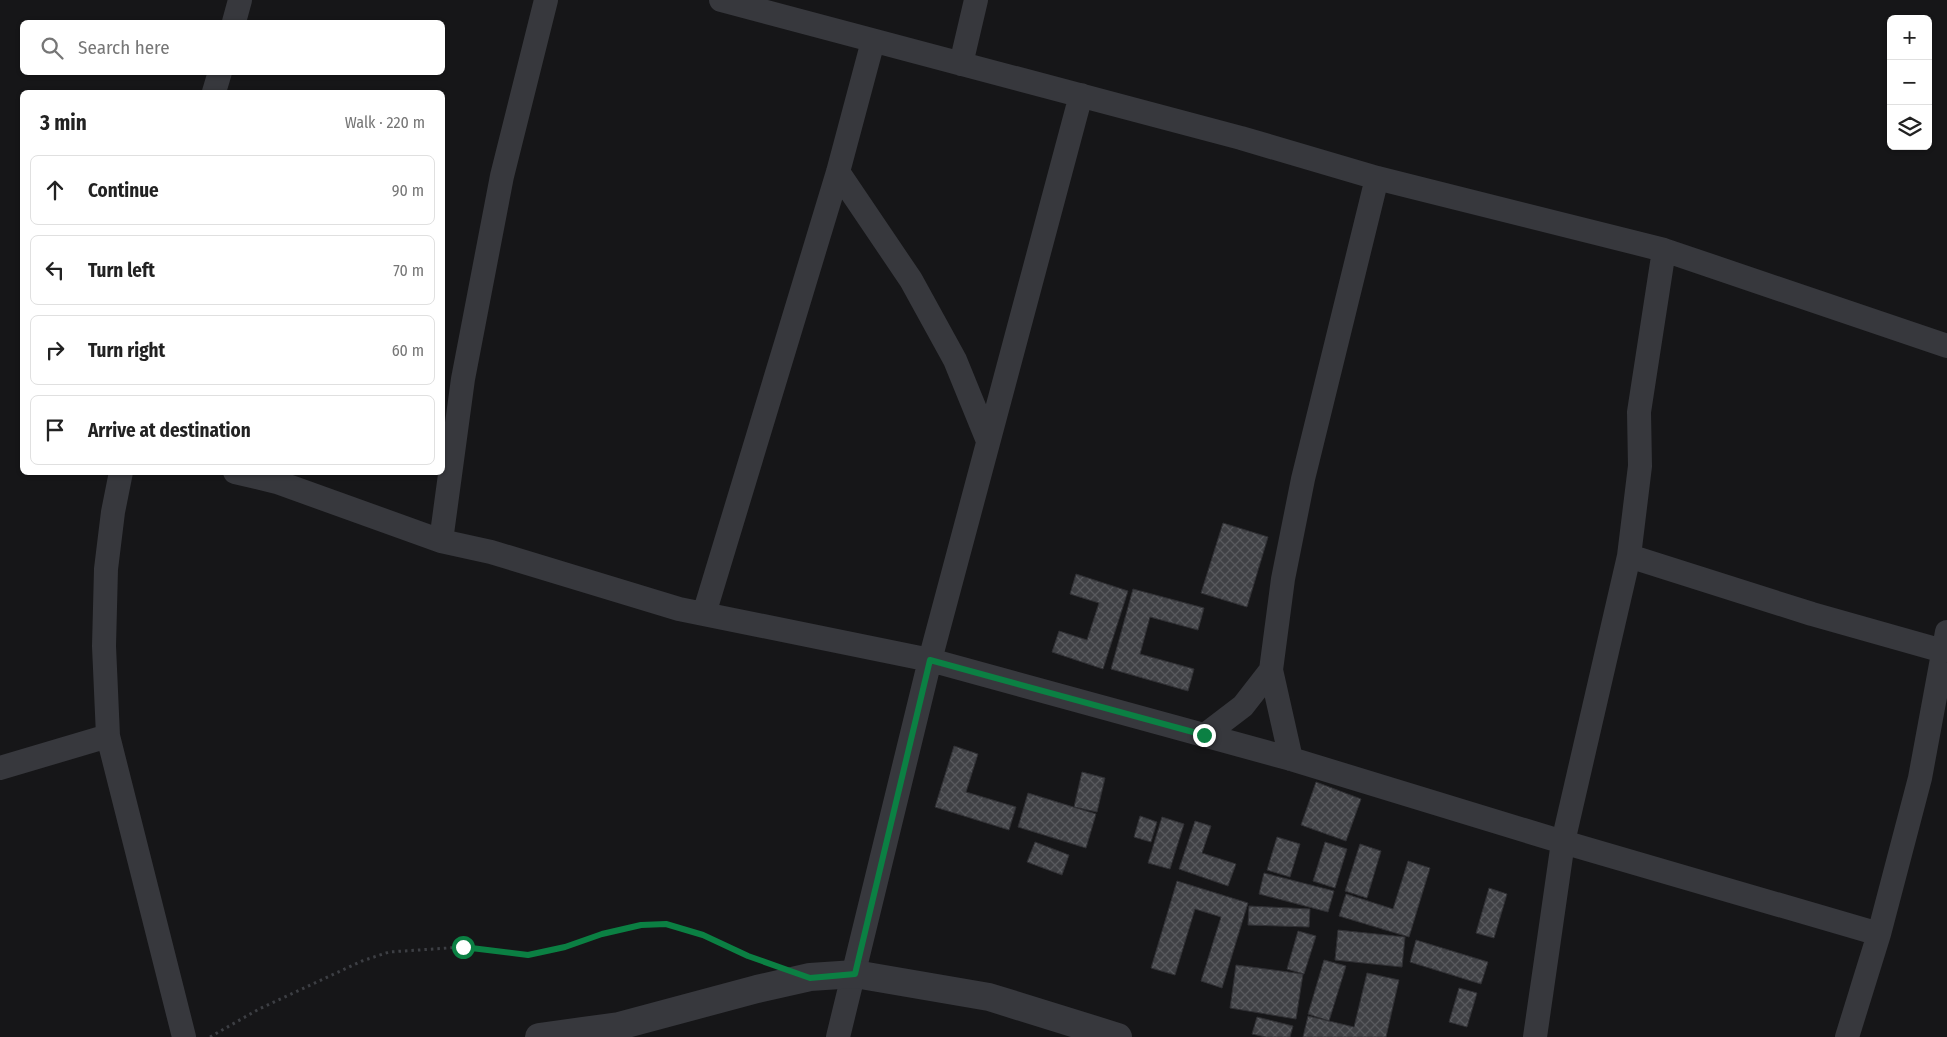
<!DOCTYPE html>
<meta charset="utf-8">
<style>
:root{--surface:#fff;--page:#f6f6f6;--text:#222;--muted:#767676;--line:#e0e0e0}
body{margin:0;font-family:"Fira Sans Condensed",sans-serif;background:var(--page);color:var(--text)}
.controls{position:absolute;right:15px;top:15px;display:grid;overflow:hidden;border-radius:8px;box-shadow:0 1px 4px #0004}
.controls button{width:45px;height:45px;display:grid;place-items:center;padding:0;border:0;border-bottom:1px solid var(--line);background:var(--surface);color:var(--text);font:25px sans-serif}
.stop{position:absolute;width:15px;height:15px;margin:-11px;border:4px solid #0b8043;border-radius:50%;background:#fff}
.stop.end{background:#0b8043;border-color:#fff;box-shadow:0 1px 5px #0008}
.list{margin:0;padding:0;list-style:none}
h2{display:flex;justify-content:space-between;align-items:center;height:65px;margin:0;padding:0 20px;font-size:21px}
h2 small{font-size:16px;font-weight:400;color:var(--muted)}
.list li{display:grid;grid-template-columns:32px 1fr auto;gap:15px;align-items:center;box-sizing:border-box;height:70px;margin:0 10px 10px;padding:0 10px;border:1px solid var(--line);border-radius:8px}
.list b{display:block;font-size:19px;white-space:nowrap}
.list em{font-size:16px;font-style:normal;color:var(--muted)}
.icon{flex:none;width:28px;height:28px;fill:none;stroke:currentColor;stroke-width:2;stroke-linecap:round;stroke-linejoin:round}
.map{position:relative;flex:none;width:1947px;height:1037px;overflow:hidden}
.search{position:absolute;background:var(--surface);box-shadow:0 1px 4px #0004;left:20px;top:20px;width:425px;height:55px;display:flex;align-items:center;gap:12px;box-sizing:border-box;padding:0 18px;border-radius:8px;color:var(--muted);font-size:19px}
.panel{position:absolute;background:var(--surface);box-shadow:0 1px 4px #0004;left:20px;top:90px;width:425px;height:385px;border-radius:8px}
.map>svg:first-child{display:block}
.building{fill:url(#building-cross-hatch);stroke:#303034}
.lines{fill:none;stroke-linecap:round;stroke-linejoin:round}
.path{stroke:#3d3f44;stroke-width:3;stroke-dasharray:2.5 4;stroke-linecap:butt}
.minor{stroke:#37383d;stroke-width:24}
.tertiary{stroke:#37383d;stroke-width:28}
.route{stroke:#0b8043;stroke-width:6}
</style>
<div class="map">
<svg width="1947" height="1037" viewBox="0 0 1947 1037">
<defs>
<pattern id="building-cross-hatch" width="8" height="8" patternUnits="userSpaceOnUse" patternTransform="scale(1.25)"><rect width="8" height="8" fill="#404145"/><path d="M0 0l8 8M0 8l8-8" fill="none" stroke="#595a5e"/></pattern>
</defs>
<rect width="100%" height="100%" fill="#161618"/>
<path class="building" d="M1223,523L1268,537L1247,607L1201,593Z
M1076,574L1128,591L1103,669L1052,652L1059,631L1087,640L1099,603L1070,594Z
M1133,589L1204,608L1198,630L1150,617L1140,654L1194,669L1188,691L1111,669Z
M954,746L978,754L966,792L1016,807L1009,830L935,807Z
M1082,772L1105,778L1097,812L1074,807Z
M1316,782L1361,799L1346,841L1301,825Z
M1028,793L1096,814L1086,848L1018,827Z
M1140,816L1157,822L1151,842L1134,837Z
M1162,817L1184,824L1170,869L1148,863Z
M1195,821L1211,826L1202,853L1236,864L1228,886L1179,869Z
M1277,837L1300,844L1290,877L1267,870Z
M1035,842L1069,855L1062,875L1027,862Z
M1325,842L1347,849L1335,888L1313,881Z
M1360,844L1381,851L1367,898L1345,891Z
M1408,861L1430,868L1409,937L1339,916L1346,894L1393,909Z
M1264,873L1334,891L1328,912L1259,894Z
M1177,881L1248,903L1222,988L1201,981L1221,917L1195,909L1175,975L1151,968Z
M1489,888L1507,894L1494,938L1476,933Z
M1249,906L1310,909L1309,927L1248,925Z
M1338,930L1405,937L1402,967L1335,960Z
M1298,931L1316,936L1304,974L1287,969Z
M1416,940L1488,962L1481,984L1410,962Z
M1324,960L1346,966L1329,1021L1308,1014Z
M1236,965L1303,974L1296,1019L1230,1008Z
M1367,973L1399,980L1386,1037H1303L1308,1016L1354,1027Z
M1459,988L1477,993L1467,1027L1449,1022Z
M1257,1017L1293,1026L1290,1037H1266L1252,1034Z"/>
<g class="lines">
<path class="path" d="M210,1037L259,1009L362,961L389,952L463,947L527,955L565,947L602,934L641,925L666,924L703,935L755,958"/>
<path class="minor" d="M721,0L1241,138L1377,178L1664,250L1947,346
M234,22L240,0
M961,64L976,0
M214,92L220,72
M838,172L911,280L955,360L988,441
M121,472L113,512L106,569L104,646L108,736L184,1037
M235,472L277,482L441,541L491,552L679,609L930,660L1291,759L1563,842L1879,934
M441,541L463,379L502,176L546,0
M1629,556L1812,614L1943,651
M704,614L838,172L873,41
M1205,735L1243,706L1271,670
M1291,759L1271,670L1283,579L1303,479L1377,178
M0,768L108,736
M838,1037L930,660L1081,95
M1535,1037L1563,842L1629,556L1640,466L1639,412L1664,250
M1847,1037L1879,934L1920,778L1947,632"/>
<path class="tertiary" d="M539,1037L619,1026L757,989L810,977L855,974L989,997L1118,1037"/>
</g>
<g class="lines">
<path class="route" d="M463,947L528,955L565,947L602,934L641,925L666,924L703,935L748,956L810,978L855,974L930,660L1204,735"/>
</g>
</svg>
<div class="controls">
<button>+</button>
<button>−</button>
<button><svg class="icon" aria-label="layers" viewBox="0 0 24 24"><path d="M12 4l9 5-9 5-9-5zM3 14l9 5 9-5"/></svg></button>
</div>
<div class="stop" style="left:463px;top:947px"></div>
<div class="stop end" style="left:1204px;top:735px"></div>
<div class="search"><svg class="icon" aria-label="search" viewBox="0 0 24 24"><circle cx="10" cy="10" r="6"/><path d="M15 15l6 6"/></svg>Search here</div>
<section class="panel">
<h2>3 min<small>Walk · 220 m</small></h2>
<ul class="list">
<li><svg class="icon" aria-label="ahead" viewBox="0 0 24 24"><path d="M12 20V5M6 11l6-6 6 6"/></svg><div><b>Continue</b></div><em>90 m</em></li>
<li><svg class="icon" aria-label="left" viewBox="0 0 24 24"><path d="M17 20v-9H6M10 6l-5 5 5 5"/></svg><div><b>Turn left</b></div><em>70 m</em></li>
<li><svg class="icon" aria-label="right" viewBox="0 0 24 24"><path d="M7 20v-9h11M14 6l5 5-5 5"/></svg><div><b>Turn right</b></div><em>60 m</em></li>
<li><svg class="icon" aria-label="arrive" viewBox="0 0 24 24"><path d="M6 21V4h12l-3 4 3 4H6"/></svg><div><b>Arrive at destination</b></div></li>
</ul>
</section>
</div>
